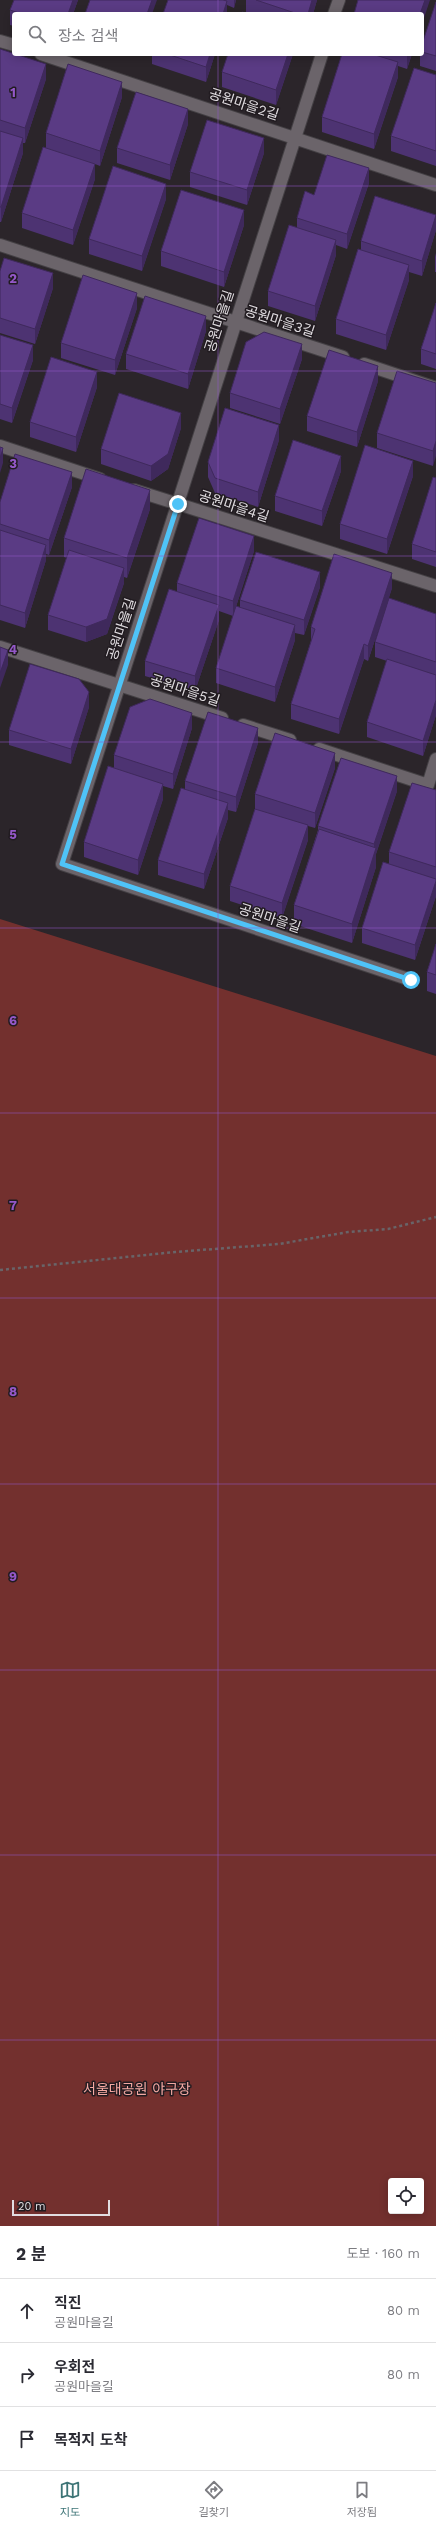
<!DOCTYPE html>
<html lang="ko">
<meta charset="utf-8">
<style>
:root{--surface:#fff;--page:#f2f2f3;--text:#2b2b33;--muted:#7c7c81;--line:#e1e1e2;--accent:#3d7476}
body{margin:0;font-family:"Work Sans","Noto Sans KR",sans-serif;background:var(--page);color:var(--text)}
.controls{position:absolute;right:12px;bottom:12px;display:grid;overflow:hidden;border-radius:4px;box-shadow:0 2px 10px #0003}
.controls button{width:36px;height:36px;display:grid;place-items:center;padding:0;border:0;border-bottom:1px solid var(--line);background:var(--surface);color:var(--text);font:20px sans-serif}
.scale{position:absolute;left:12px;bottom:10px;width:98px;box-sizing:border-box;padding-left:4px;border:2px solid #e1dde1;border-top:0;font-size:11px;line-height:14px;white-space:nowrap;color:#e1dde1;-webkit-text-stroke:3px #211b20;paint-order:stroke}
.stop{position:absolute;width:12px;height:12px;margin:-9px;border:3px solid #4fc3f7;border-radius:50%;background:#fff}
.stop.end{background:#4fc3f7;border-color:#fff;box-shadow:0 1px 4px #0008}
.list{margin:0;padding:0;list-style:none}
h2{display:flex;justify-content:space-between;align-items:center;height:52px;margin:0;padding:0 16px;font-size:17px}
h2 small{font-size:13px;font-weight:400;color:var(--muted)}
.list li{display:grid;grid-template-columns:26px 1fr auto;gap:12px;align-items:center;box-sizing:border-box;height:64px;padding:0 16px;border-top:1px solid var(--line)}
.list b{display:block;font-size:15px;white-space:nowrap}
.list p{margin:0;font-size:13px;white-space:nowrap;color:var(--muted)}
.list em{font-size:13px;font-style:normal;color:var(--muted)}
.icon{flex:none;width:22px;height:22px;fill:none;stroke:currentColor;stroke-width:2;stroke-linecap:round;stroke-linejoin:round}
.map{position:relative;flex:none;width:436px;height:2226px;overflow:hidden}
.search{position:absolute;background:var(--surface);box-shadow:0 2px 10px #0003;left:12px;right:12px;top:12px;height:44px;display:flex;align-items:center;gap:10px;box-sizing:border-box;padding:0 14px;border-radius:4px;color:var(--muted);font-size:15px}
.sheet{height:244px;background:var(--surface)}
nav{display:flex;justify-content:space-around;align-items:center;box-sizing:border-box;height:56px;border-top:1px solid var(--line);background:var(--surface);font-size:11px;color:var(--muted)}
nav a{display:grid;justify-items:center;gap:2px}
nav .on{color:var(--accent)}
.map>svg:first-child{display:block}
.green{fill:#73302e;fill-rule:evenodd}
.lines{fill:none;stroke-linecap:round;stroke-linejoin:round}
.street-casing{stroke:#444044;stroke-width:14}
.path{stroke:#696468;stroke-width:2.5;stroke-dasharray:3 3;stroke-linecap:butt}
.street{stroke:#6b646a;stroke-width:12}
.wall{fill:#4d3372}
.shaded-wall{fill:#3f295c}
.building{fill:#5a3b84;stroke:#3f295c}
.route{stroke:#4fc3f7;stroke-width:5}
.grid{fill:none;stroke:#9458c8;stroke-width:1;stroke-opacity:0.55}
.labels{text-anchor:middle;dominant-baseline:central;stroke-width:3;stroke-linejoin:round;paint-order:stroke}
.street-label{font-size:14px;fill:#e1dde1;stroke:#211b20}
.park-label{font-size:14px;fill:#f4a8a2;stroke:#211b20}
.grid-label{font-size:13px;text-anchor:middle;font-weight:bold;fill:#9458c8;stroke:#211b20;stroke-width:3;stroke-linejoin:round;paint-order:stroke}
</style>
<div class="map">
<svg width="436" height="2226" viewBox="0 0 436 2226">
<rect width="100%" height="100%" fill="#2b252a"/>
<path class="green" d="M0,919L436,1056V2226H0ZM391,2181H421V2211H391Z"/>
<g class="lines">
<defs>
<path id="street" d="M334,14L339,0
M0,41L14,45
M41,54L436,185
M322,54L62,864L411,980
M0,245L343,357
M364,364L436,388
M0,446L100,479
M134,490L436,586
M0,647L222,718
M243,725L290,740
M319,749L428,785L436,759"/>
</defs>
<use href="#street" class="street-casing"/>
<path class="path" d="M0,1270L175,1252L279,1244L348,1232L388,1229L436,1217"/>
<use href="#street" class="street"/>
</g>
<path class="wall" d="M78,0L73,14H14V26L10,25V10Z
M168,0H236L234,8L227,5V14Z
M246,0H317L313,14H253L246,12Z
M436,2V71L420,66V54H422V44Z
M0,49L46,79L25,143H23V153L1,222H0Z
M152,54H215L206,82L152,64Z
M293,54L276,105L222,87V72Z
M342,54H412L407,69L398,66V77L374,149L322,132V117Z
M436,75V166L391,151V136Z
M122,97L100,166L95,164V179L73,245L22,228V213L46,148V133Z
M188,124L170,180L117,163V148Z
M264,153L247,205L190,187V172Z
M369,183L347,249L336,245V255L315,321L268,306V291L297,227V218L314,195Z
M166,199L142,271L89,254V239Z
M244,225L224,287L161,266V251Z
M436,230L422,276L409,272V280L386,350L336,334V319L361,250V241Z
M436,253V272H435V257Z
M0,271L53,288L35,344L0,333Z
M436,303V369L421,364V349Z
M137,308L115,375L61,358V343Z
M206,331L188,389L126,369V354Z
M0,335L33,360L12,423L0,419Z
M302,359L280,424L230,408V393Z
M378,381L357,447L307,431V416Z
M436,383L433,466L377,448V433Z
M97,387L76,452L30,437V422Z
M181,428L168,469L151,481L101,464V449Z
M279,440L258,507L215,493L208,477V462Z
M341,471L322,526L275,511V496Z
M413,476L387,554L340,539V524Z
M436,478V567L412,559V544Z
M72,487L49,555L46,554V560L25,628L0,620V502Z
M150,509L127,578L124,577V583L107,634L86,642L48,630V615L67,558L64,557V538Z
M254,551L233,616L219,611V620L195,691L145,676V661L177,592V583Z
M320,587L304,635L295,633V640L275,702L216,683V668L240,607V600Z
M392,588L368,661L364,659L339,734L291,719V704L311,641V627Z
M436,614V715L423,756L367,737V722L387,661L375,657V642Z
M89,707L71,764L9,745V730Z
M192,728L173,789L163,786V799L138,875L84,857V842L114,768V755Z
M258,743L236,812L228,810V818L204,889L158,875V860L185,789V781Z
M335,768L315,828L308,826V840L282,918L230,901V886L255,809V794Z
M436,790V896L415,960L362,943V928L389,864V852Z
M397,791L376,854V867L352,943L294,924V905L318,830V826Z
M436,944V994L427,991V972Z"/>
<path class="shaded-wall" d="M73,0H78L73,14H68Z
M152,0H157L152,14H147Z
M234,0H236L234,8Z
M312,0H317L313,14H308Z
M425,0H430L422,24V14H420Z
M227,1V14H223Z
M210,54H215L206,82V67Z
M288,54H293L276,105V90Z
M407,54H412L407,69Z
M398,62V77L374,149V134Z
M46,64V79L25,143V128Z
M122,82V97L100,166V151Z
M188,109V124L170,180V165Z
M23,138V153L1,222V207Z
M264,138V153L247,205V190Z
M95,164V179L73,245V230Z
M369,168V183L347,249V234Z
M166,184V199L142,271V256Z
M244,210V225L224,287V272Z
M436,215V230L422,276V261Z
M336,240V255L315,321V306Z
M409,265V280L386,350V335Z
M53,273V288L35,344V329Z
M137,293V308L115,375V360Z
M206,316V331L188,389V374Z
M302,344V359L280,424V409Z
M33,345V360L12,423V408Z
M378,366V381L357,447V432Z
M97,372V387L76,452V437Z
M181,413V428L168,469L151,481V466Z
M279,425V440L258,507V492Z
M436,441V456L433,466V451Z
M3,448V463L0,473V458Z
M341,456V471L322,526V511Z
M413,461V476L387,554V539Z
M72,472V487L49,555V540Z
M150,490V509L127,578V558Z
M254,536V551L233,616V601Z
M46,545V560L25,628V613Z
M124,568V583L107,634L86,642V627Z
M320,572V587L304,635V620Z
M392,573V588L368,661V646Z
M219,605V620L195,691V676Z
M295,625V640L275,702V687Z
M364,644V659L339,734V719Z
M8,650V665L0,688V673Z
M89,692V707L71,764V749Z
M436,700V715L423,756V741Z
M192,713V728L173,789V774Z
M258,728V743L236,812V797Z
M335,753V768L315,828V813Z
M397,776V791L376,854V867L352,943V924L374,853V844Z
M163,784V799L138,875V860Z
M228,803V818L204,889V874Z
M308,825V840L282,918V903Z
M436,881V896L415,960V945Z"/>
<path class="building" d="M14,0H73L68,14H22L10,10Z
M90,0H152L147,14H85Z
M168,0H223L227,1L223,14H163Z
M256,0H312L308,14H298Z
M358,0H425L420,14H354Z
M436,2V56L422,52V44Z
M242,12L249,14H242Z
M0,49L46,64L25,128L0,120Z
M167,54H210L206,67Z
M228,54H288L276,90L222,72Z
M342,54H372L398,62L374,134L322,117Z
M68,64L122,82L100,151L46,133Z
M414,68L436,75V151L391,136Z
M136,92L188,109L170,165L117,148Z
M207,120L264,138L247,190L190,172Z
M0,131L23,138L1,207H0Z
M43,147L95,164L73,230L22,213Z
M327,155L369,168L347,234L297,218L305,191L314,195Z
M113,166L166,184L142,256L89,239Z
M181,190L244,210L224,272L161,251Z
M375,196L436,215L422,261L361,241Z
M289,225L336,240L315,306L268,291Z
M358,249L409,265L386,335L336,319Z
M4,258L53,273L35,329L0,318V271Z
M83,275L137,293L115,360L61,343Z
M145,296L206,316L188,374L126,354Z
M436,303V354L421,349Z
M264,332L302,344L280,409L230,393L246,342Z
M0,335L33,345L12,408L0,404Z
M329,350L378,366L357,432L307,416Z
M51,357L97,372L76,437L30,422Z
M397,371L436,383V441L433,451L377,433Z
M119,393L181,413L168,454L151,466L101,449Z
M225,408L279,425L258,492L215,478L208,462Z
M293,440L341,456L322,511L275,496Z
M365,445L413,461L387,539L340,524Z
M0,447L3,448L0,458Z
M15,454L72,472L49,540L0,524V502Z
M86,469L150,490L127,558L64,538Z
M433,477L436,478V552L412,544Z
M199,518L254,536L233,601L177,583Z
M0,530L46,545L25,613L0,605Z
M69,550L124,568L107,619L86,627L48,615Z
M256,552L320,572L304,620L240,600Z
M334,554L392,573L368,646L364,644L339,719L291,704L315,629L311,627Z
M169,589L219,605L195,676L145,661Z
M389,598L436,614V662L375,642Z
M236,606L295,625L275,687L216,668Z
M0,647L8,650L0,673Z
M387,659L436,675V700L423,741L367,722Z
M30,664L79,679L89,692L71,749L9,730Z
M150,699L192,713L173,774L114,755L130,707Z
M208,712L258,728L236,797L185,781Z
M275,733L335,753L315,813L255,794Z
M341,758L397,776L374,844L318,826Z
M108,766L163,784L138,860L84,842Z
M412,783L436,790V867L389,852Z
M181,788L228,803L204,874L158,860Z
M255,809L308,825L282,903L230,886Z
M319,829L376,848L352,924L294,905Z
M383,862L436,879V881L415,945L362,928Z
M436,944V975L427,972Z"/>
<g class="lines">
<path class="route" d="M178,504L62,864L411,980"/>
</g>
<path class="grid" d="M218,0V14M218,54V2226M0,186H436M0,371H436M0,556H436M0,742H436M0,928H436M0,1113H436M0,1298H436M0,1484H436M0,1670H436M0,1855H436M0,2040H436"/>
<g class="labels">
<g class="street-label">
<text transform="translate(244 104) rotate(18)">공원마을2길</text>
<text transform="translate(219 321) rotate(-72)">공원마을길</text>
<text transform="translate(280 321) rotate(18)">공원마을3길</text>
<text transform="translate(234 506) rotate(18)">공원마을4길</text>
<text transform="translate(121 629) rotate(-72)">공원마을길</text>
<text transform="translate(185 690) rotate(18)">공원마을5길</text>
<text transform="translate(270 918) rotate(18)">공원마을길</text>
</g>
<g class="park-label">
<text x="137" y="2089">서울대공원 야구장</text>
</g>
</g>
<g class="grid-label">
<text x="13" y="97">1</text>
<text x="13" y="283">2</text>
<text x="13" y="468">3</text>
<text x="13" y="654">4</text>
<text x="13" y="839">5</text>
<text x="13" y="1025">6</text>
<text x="13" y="1210">7</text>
<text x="13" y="1396">8</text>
<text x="13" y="1581">9</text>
</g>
</svg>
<div class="controls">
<button><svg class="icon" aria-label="locate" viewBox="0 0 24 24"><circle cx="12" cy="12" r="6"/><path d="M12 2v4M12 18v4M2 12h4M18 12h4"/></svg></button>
</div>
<div class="scale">20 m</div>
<div class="stop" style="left:411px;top:980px"></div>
<div class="stop end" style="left:178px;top:504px"></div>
<div class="search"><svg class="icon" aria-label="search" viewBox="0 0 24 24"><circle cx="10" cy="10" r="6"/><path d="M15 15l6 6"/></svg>장소 검색</div>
</div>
<section class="sheet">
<h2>2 분<small>도보 · 160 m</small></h2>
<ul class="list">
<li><svg class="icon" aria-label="ahead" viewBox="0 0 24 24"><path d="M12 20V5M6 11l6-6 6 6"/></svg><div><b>직진</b><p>공원마을길</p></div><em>80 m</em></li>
<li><svg class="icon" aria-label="right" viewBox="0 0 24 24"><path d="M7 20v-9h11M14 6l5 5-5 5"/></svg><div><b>우회전</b><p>공원마을길</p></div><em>80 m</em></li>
<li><svg class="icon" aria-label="arrive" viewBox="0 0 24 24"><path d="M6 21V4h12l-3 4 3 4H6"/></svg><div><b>목적지 도착</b></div></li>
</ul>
</section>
<nav>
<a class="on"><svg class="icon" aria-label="map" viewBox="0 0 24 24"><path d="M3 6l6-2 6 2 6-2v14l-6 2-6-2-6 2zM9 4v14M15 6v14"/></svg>지도</a>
<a><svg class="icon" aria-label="directions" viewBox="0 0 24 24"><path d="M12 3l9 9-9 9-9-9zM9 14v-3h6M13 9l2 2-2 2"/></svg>길찾기</a>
<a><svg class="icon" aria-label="saved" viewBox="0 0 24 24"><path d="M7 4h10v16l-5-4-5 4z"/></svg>저장됨</a>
</nav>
